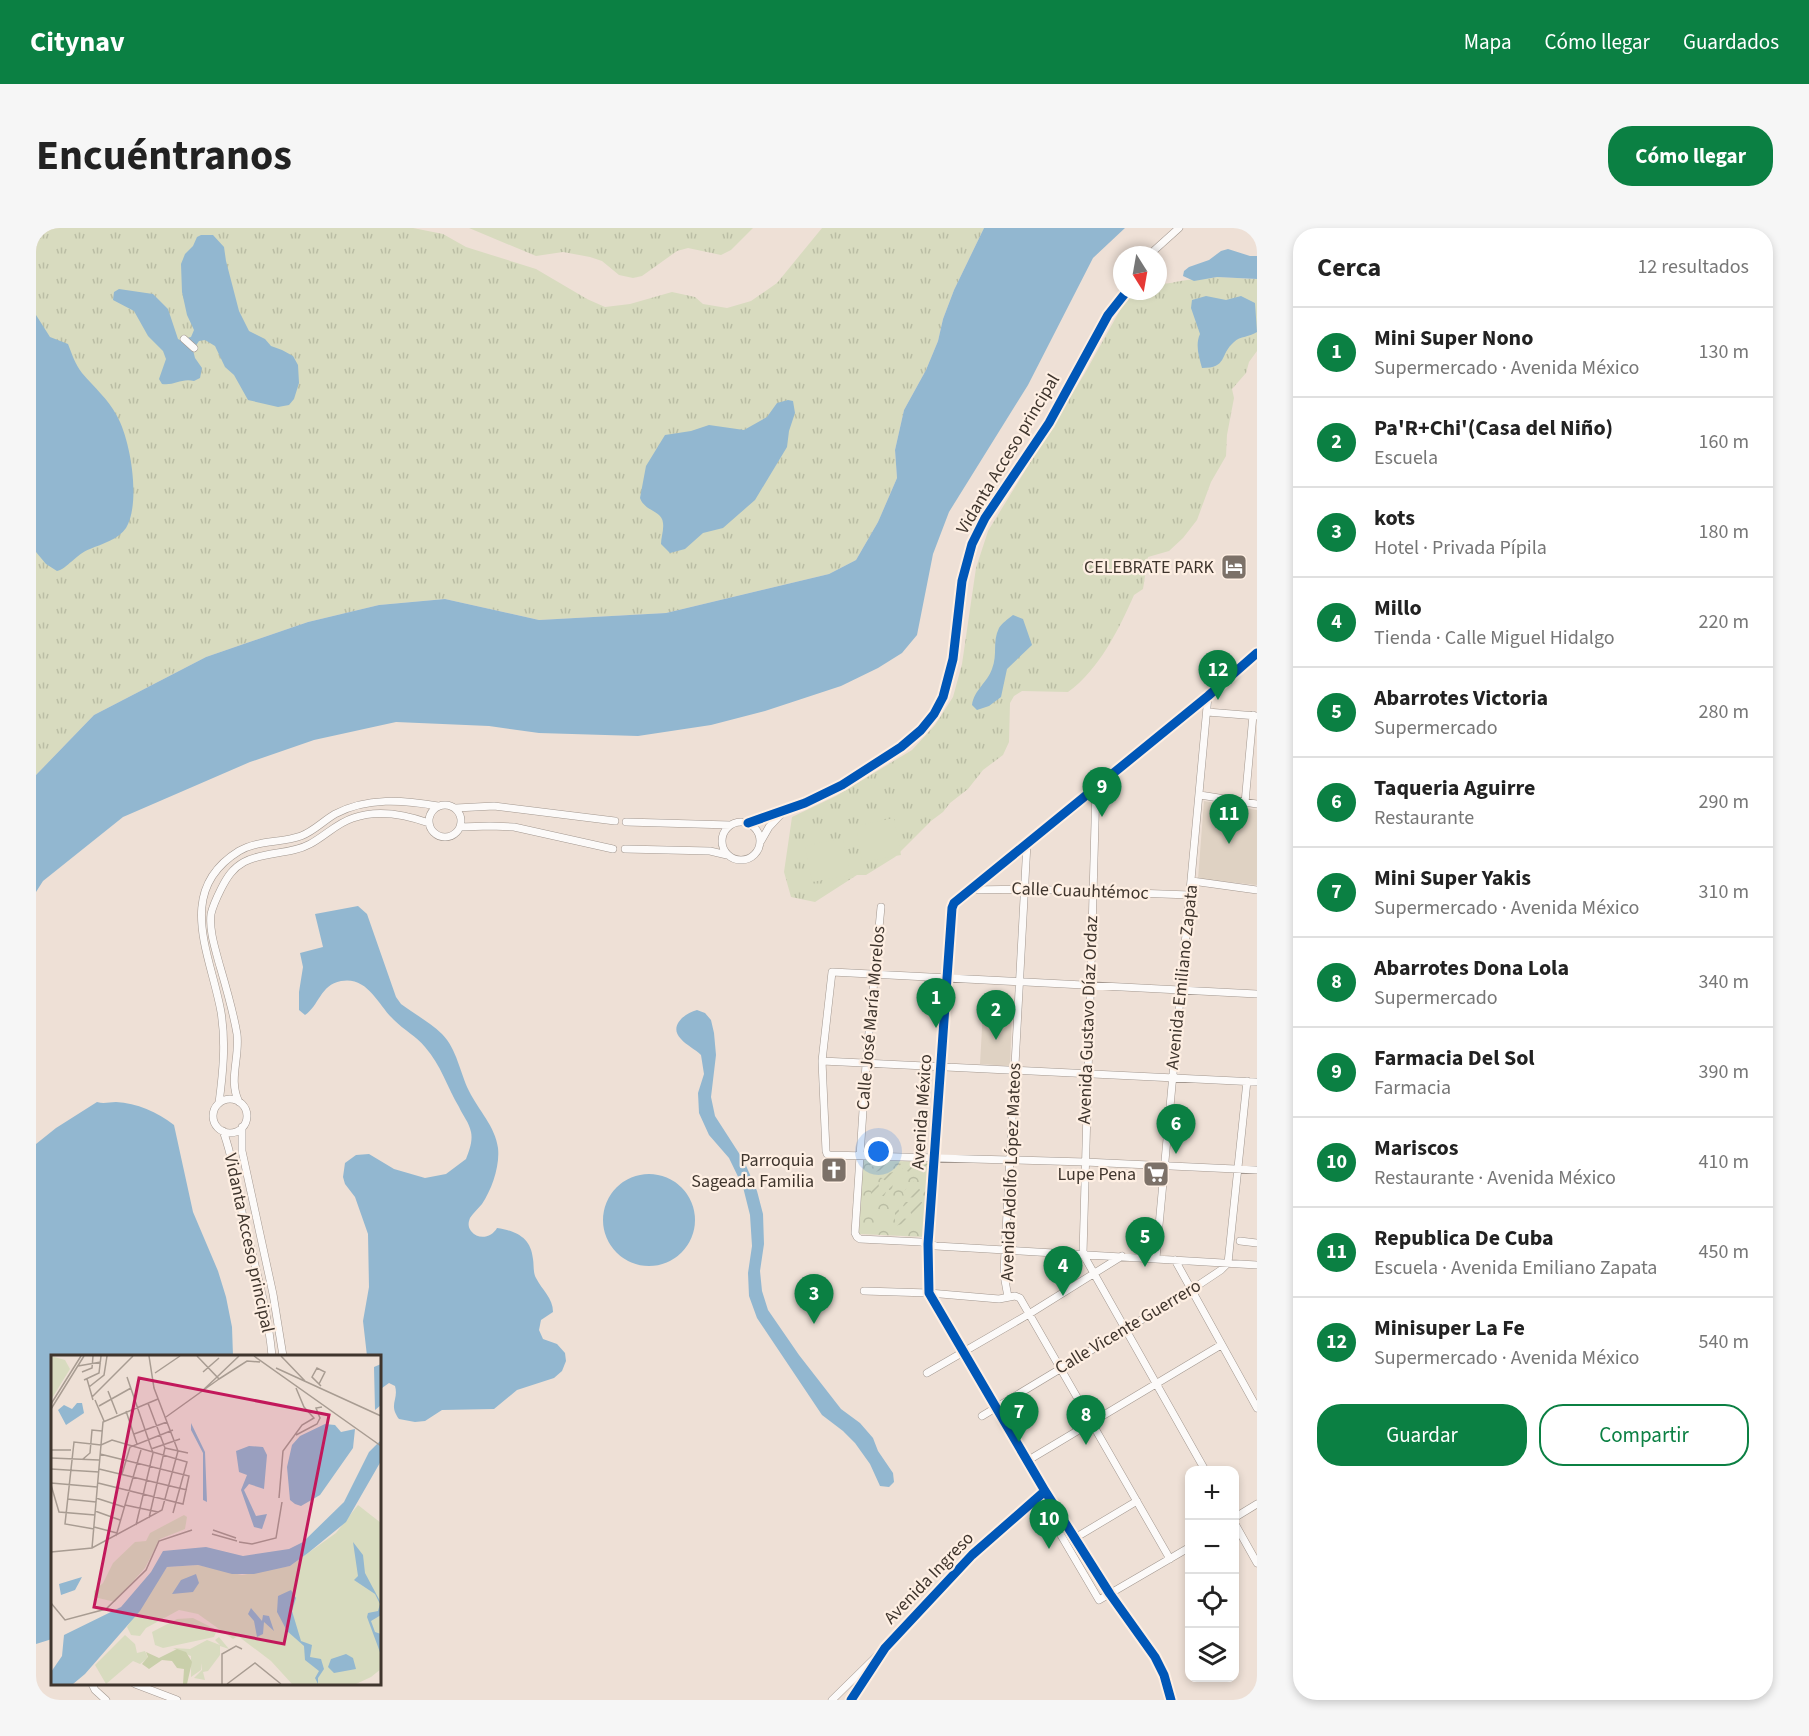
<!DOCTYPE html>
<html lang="es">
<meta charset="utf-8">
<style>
:root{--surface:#fff;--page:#f6f6f6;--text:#222;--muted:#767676;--line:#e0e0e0;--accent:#0b8043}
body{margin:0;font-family:"Source Sans 3",sans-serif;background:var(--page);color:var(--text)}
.controls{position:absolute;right:18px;bottom:18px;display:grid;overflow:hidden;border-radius:12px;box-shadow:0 3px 9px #0003}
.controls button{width:54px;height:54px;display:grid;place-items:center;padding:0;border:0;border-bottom:2px solid var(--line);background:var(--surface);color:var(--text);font:30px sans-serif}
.compass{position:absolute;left:1077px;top:18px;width:54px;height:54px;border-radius:50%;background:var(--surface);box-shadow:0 3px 9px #0003;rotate:169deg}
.you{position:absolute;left:843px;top:924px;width:21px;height:21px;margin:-15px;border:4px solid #fff;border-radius:50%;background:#1a73e8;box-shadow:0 0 0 9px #1a73e833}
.badge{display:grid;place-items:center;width:39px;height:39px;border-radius:50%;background:var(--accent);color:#fff;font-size:20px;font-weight:700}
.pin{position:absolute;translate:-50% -50px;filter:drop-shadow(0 2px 3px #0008)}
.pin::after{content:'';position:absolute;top:32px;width:21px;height:18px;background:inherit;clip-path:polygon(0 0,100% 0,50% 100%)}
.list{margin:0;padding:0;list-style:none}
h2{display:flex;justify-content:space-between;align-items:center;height:78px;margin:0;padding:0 24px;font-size:26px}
h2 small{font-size:20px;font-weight:400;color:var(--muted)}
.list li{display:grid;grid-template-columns:39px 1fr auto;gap:18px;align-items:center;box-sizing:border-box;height:90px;padding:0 24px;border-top:2px solid var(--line)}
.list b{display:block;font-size:22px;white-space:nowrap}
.list p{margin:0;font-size:20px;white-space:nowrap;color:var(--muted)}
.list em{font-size:20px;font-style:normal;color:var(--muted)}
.actions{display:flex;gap:12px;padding:18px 24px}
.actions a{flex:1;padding:14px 0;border:2px solid var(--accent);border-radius:24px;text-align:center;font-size:21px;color:var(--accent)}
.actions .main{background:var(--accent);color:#fff}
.icon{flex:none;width:33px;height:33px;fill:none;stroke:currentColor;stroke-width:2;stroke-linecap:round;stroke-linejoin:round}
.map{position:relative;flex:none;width:1221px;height:1472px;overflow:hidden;border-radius:24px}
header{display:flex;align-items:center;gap:36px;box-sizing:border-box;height:84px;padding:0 30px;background:var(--accent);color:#fff}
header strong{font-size:28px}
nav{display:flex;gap:33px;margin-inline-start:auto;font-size:21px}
.intro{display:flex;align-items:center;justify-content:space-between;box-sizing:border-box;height:144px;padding:0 36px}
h1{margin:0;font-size:42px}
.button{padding:15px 27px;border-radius:24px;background:var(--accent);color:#fff;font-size:21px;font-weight:700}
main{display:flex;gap:36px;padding:0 36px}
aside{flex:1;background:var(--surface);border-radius:24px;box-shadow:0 3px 9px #0003}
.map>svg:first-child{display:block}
.education{fill:#dfd2c3}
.grass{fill:url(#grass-tufts)}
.park{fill:url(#park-crowns)}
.garden{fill:url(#garden-furrows)}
.pitch{fill:#d8dbbf}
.water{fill:#92b7d0}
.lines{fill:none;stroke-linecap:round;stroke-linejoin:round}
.minor-casing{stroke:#a2978f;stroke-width:8}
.minor{stroke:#fcfaf9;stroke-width:7}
.cycleway-casing{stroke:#feefe3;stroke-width:13}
.cycleway{stroke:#0057b8;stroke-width:9}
.labels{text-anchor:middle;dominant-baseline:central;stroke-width:4.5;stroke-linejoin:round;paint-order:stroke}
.street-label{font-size:18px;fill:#3f352d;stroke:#feefe3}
.poi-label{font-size:18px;fill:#3f352d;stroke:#feefe3;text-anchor:end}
.inset-road{fill:none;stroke:#a89c92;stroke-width:1.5}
.view{fill:#c2185b;fill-opacity:0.15;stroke:#c2185b;stroke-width:3}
.inset-edge{fill:none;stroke:#3f352d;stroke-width:3}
</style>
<header>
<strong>Citynav</strong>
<nav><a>Mapa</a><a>Cómo llegar</a><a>Guardados</a></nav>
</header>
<div class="intro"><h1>Encuéntranos</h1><a class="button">Cómo llegar</a></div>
<main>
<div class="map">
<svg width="1221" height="1472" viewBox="0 0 1221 1472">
<defs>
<pattern id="grass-tufts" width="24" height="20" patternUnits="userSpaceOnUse" patternTransform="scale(1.5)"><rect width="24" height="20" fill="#d8dbbf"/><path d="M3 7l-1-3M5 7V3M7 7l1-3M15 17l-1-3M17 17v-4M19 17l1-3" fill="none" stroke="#babda4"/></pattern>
<pattern id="park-crowns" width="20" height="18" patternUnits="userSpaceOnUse" patternTransform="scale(1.5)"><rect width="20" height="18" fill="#d8dbbf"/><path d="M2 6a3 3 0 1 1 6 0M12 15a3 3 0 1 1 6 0" fill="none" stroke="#babda4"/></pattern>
<pattern id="garden-furrows" width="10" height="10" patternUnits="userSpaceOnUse" patternTransform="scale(1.5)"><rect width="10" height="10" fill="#d8dbbf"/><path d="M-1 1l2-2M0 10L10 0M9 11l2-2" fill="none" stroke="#babda4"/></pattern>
</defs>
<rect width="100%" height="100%" fill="#eee0d6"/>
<path class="education" d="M1168,573L1221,582V657L1162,651Z
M947,783L976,785L974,838L944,836Z"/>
<path class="grass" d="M0,0H377L407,6L430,19L500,41L551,71L569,79L594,76L636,64L659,69L667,76L691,80L715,73L741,55L786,0H948L918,62L907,91L902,113L890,142L868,182L859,222L861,250L842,294L820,332L793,346L630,385L503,392L409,371L343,377L272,394L170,429L58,487L0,547Z
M433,0H717L695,22L685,27L652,20L641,23L606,48L597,50L583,47L566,33L554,29L527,24L500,28Z
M1181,49L1221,51V123L1213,134L1210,145L1196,161L1198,170L1191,207L1190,228L1175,254L1161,292L1147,310L1133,323L1112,329L1107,361L1098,367C1083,401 1063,442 1032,464L986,463L978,468L974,475L973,514L967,527L947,542L932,561L914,575L907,584L895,593L859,629L830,647H821L779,674L755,669L748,644L756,589L800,568L876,522L899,497L917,469L926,436L940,340L952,303L1049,145L1093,66L1096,63H1122V55C1133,57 1140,53 1151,52C1161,51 1171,50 1181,49Z"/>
<path class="park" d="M827,932L895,934L889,1009L823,1006Z"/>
<path class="garden" d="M834,934L857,935L859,938L839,944L838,939L833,937Z
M863,936H886L888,937L879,947L865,940Z
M857,944L858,946L856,962H853L851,954L843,948Z
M839,952L842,953L843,959L850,964L848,968H835V960Z
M878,953L884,962V970L869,969L867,965L870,961L875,960Z
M869,974H886L884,983L877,991L874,983L867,978Z
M862,981L867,990L871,991L873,994L859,998V982Z"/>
<path class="pitch" d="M858,590L865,627L826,634L820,598Z
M807,610L814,647L776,654L769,618Z"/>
<path class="water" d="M948,0H1089L1057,30L992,157L913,284L897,326L881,407L866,425L842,440L805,458L729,483L675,497L602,508L503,505L453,498L360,494L278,512L214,534L87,589L7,653L0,664V547L58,487L170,429L272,394L343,377L409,371L503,392L630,385L793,346L820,332L842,294L861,250L859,222L868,182L890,142L902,113L907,91L918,62Z
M165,7H177L188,19L190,33L203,83L213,103L229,111L235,118L246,122L257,128L262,137L263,155L258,171L253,177L242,179L212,172L198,147L189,139L179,118L169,112L163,113L157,122L159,130L166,140L164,150L158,153C145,150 138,158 126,156L123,151L130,131L127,123L112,108L98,83L77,72L78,64L83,61L117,66L132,81L142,111L144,112L155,109L158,102L151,87L146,64L145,36L149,26L157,18L161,9Z
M1192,21L1214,28H1221V51L1181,49L1158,53L1147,48L1148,43L1153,39L1173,32L1185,23Z
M1170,68L1190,72L1205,68L1219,75L1221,104C1214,109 1204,108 1198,114C1183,127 1192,140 1166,140C1163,129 1159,117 1164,106L1155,80L1156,72Z
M0,87L14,109L32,116C36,126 39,136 46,145C58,159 72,171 81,188C95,213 105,275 90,300C83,311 66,316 54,321C40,326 31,341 21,343L10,336L0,324Z
M752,172L757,173L759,185L753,203L751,219L719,272L687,300L667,305L649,321L634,325L625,316C625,310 628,302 627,295C626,282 609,284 604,270L610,238L629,207L655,203L673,197L708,202L731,189L741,175Z
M977,387L987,391L996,417L971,441L965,469L953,478L941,482L936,477C938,462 951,455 956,441C962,426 956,414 963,400C966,395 972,391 977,387Z
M322,678L331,686L360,769L365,776C378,786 394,794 406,806C421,821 424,845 433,863C443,883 459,898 462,920C464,938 456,961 446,976C442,981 437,985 434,990C432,995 432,999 435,1003C443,1013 456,1009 461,1000C481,1003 495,1010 497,1031C498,1037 497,1045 500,1050C506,1062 517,1070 517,1084L505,1092L503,1102L507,1111L521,1116L529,1125L530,1133L526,1143L518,1150L481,1162L458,1181L406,1182L389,1193L379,1194L363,1191C352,1176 363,1172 359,1158L353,1155L346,1160L344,1159V1128H331L327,1093L333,1059L332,1006L319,969L309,956L307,949L309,935L320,927L333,926L358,941L389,950L410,946L430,931C433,923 437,913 435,904C433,894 427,888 423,879C411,859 405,837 389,819C380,808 368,802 358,792C342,777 332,748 305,753C284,757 283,778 269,787L263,782V764L267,739L264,725L287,719L279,686Z
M661,782L669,785L675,792L678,805L680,827L675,869L679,888L708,933L721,963L727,986L728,1016L724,1043L726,1063L732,1082L763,1127L805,1181L824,1195L837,1210L842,1223L857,1245L858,1254L853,1259L844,1258L834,1236L819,1215L807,1203L786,1187L721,1090L713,1068L712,1045L716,1018L714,987L707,959L693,930L673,907L663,885L662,865L668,846L665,827C659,821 650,817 645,811C632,798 649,785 661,782Z
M61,874C68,876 73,874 80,874C101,875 121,884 138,897L157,984L182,1043L190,1069L196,1099L197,1128H16V1411L0,1416V916L20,900Z
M567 992a46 46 0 1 1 92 0a46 46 0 1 1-92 0Z"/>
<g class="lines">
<defs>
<path id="minor" d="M1113,27L1143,0
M148,111L158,120
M1171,484L1221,488
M1060,559L1047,1026L1169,1242
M1164,567L1221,576
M1209,575L1217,487
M393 593a16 16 0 1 1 32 0a16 16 0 1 1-32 0Z
M420,580L458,578L579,593
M686 613a19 19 0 1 1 38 0a19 19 0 1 1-38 0Z
M590,594L694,597
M712,595L769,575L806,557L865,519L885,502L898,486L907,469L917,431L926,353L936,316L949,290L1013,195L1072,87L1091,63
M424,599L454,598L478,599L577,621
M725,613L733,599L747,584
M589,621L674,623L691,627
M1156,653L1221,662
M934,662L989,661L1154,667
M845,679L830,836L819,1005L821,1009L824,1011L885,1014L900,1018L1221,1037
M1221,766L796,744L786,833L790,923L791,926L794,927L1049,934L1221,942
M786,833L1221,854
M177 888a17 17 0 1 1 34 0a17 17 0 1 1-34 0Z
M203,874C192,852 204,830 201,806C197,782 190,759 183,735C179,720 173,702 175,686C177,677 181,669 185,661C191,649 197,640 208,634C229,623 254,627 274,616C289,608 301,595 317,590C342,581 368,586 393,595
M183,875C187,844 190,815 185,784C175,727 138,663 203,623C222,612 245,615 265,608C278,603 287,593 299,586C331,569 367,572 402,578
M206,899V923L237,1066L247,1128
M187,903C198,932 201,963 208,993C219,1038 232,1083 236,1128
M1204,1013L1221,1015
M1120,1030L1172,468
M1139,1032L1221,1180
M828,1063L893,1065L963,1071L979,1068L984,1070L1134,1331
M972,1069L968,1047L969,1022L991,615
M891,1145L993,1086L1086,1028
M946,1188L1155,1062L1185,1042L1192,1035L1211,853
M991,1233L1185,1117
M1002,1268L1063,1372L1154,1319
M1198,1290L1221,1276
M1198,1294L1221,1335
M1039,1310L1101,1273
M56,1456L59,1462L70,1472
M99,1456L141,1472
M796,1472L849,1420L936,1327L1009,1263
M815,1472L841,1432
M1135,1472L1128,1447L1119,1429L1074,1366L1009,1263L893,1065L892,1016L916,680L918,675L1172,468L1221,425"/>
</defs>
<use href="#minor" class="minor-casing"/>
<use href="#minor" class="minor"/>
<defs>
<path id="cycleway" d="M712,595L769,575L806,557L865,519L885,502L898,486L907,469L917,431L926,353L936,316L949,290L1013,195L1072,87L1091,63
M815,1472L849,1420L936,1327L1009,1263
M1135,1472L1128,1447L1119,1429L1074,1366L1009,1263L893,1065L892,1016L916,680L918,675L1172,468L1221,425"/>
</defs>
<use href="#cycleway" class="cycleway-casing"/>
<use href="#cycleway" class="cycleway"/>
</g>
<defs>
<symbol id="hotel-square" viewBox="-11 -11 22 22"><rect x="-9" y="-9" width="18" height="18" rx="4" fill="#7c7168" stroke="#feefe3"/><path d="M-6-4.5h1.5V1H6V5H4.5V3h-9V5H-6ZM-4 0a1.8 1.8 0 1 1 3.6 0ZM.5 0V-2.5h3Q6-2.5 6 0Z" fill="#fff"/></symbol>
<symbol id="church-square" viewBox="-11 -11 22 22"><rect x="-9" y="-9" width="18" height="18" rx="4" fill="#7c7168" stroke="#feefe3"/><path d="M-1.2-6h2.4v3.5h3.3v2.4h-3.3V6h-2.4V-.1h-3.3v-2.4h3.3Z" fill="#fff"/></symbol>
<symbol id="supermarket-square" viewBox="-11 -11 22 22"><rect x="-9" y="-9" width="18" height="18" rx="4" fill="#7c7168" stroke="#feefe3"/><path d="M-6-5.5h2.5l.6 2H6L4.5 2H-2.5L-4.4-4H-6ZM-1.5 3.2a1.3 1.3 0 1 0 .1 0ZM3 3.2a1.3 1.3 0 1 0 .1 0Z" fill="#fff"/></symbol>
</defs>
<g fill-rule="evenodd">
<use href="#hotel-square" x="1183" y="324" width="30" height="30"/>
<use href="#church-square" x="783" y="927" width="30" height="30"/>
<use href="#supermarket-square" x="1105" y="931" width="30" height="30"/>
</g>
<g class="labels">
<g class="street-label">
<text transform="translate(972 226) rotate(-59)">Vidanta Acceso principal</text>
<text transform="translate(1044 663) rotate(2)">Calle Cuauhtémoc</text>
<text transform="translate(1146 749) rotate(-84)">Avenida Emiliano Zapata</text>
<text transform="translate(835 790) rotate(-85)">Calle José María Morelos</text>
<text transform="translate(1052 792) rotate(-88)">Avenida Gustavo Díaz Ordaz</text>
<text transform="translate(886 884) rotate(-86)">Avenida México</text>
<text transform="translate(975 944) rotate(-88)">Avenida Adolfo López Mateos</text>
<text transform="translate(213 1015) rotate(78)">Vidanta Acceso principal</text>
<text transform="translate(1092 1099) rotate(-31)">Calle Vicente Guerrero</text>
<text transform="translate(893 1350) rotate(-46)">Avenida Ingreso</text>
</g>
<g class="poi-label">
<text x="1178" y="339">CELEBRATE PARK</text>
<text x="778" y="932">Parroquia<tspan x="778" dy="21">Sageada Familia</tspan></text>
<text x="1100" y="946">Lupe Pena</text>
</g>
</g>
<g transform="translate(15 1127)">
<rect width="330" height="330" fill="#eee0d6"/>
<path d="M0,1L14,5L19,14L0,45ZM307,150L330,168V314L320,322L305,329H241L220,306L187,281L182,284L147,259L128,255L95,273L89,281L80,280L76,272L116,212L147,210L191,220L239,211L285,178ZM133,160L136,162L134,174L109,184L94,213L64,247L43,242V236L52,228L62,208L84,187L95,186L99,178ZM142,263L166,275L163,282L112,293L104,290L101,277L126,264ZM74,280L84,289L86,298L94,296L97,303L89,309L82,306L55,329L44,310ZM168,282L178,294L169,291V300L157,316L152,317L154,325L143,323L151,315V308L150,315L140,322V301L122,293L139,294L156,285L169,290L164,285Z" fill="#d8dbbf"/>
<path d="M126,294L135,297L141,307L136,329H132L133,314L126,313L121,306L111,305L98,314L91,309L97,302L95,297L108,303Z" fill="#c9cfaa"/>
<path d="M330,9V50L324,55L323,12ZM26,48H31L33,58L15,70L7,55L13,50L21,54ZM140,68L154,97L156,147L152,145V98L140,75ZM274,69L284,70L290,77L304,74L302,93L269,140L250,151L244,149L239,145L236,112L241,90L249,81ZM330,85V106L295,167L257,198L239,211L203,219H181L147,210L116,212L89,256L34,319L22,329H0V317L11,301L13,280L70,252L100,217L112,196L155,192L192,201L238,194L252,187L293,147L318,97ZM198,91L212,92L216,100L213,134L198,129L193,135L205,161L216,159L211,174L203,172L190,135L196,120L188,117L185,96ZM302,187L312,200L314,218L330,248V260L320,266L324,277L330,279V300L316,262L317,258L327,256L329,249L324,239L303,225L307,221ZM145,219L148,228L142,237L121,239L130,225ZM31,222L24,235L10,240L8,229ZM240,235L245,243L241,256L250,286L261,290L259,302L270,304L273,314L267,323V329L264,323L268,316L254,305L253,291L236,276L226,257L227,241ZM200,253L211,266L212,260L218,261L223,276L213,267L212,279L206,282L203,266L197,259ZM295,299L302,303L305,314L283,318L277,312L280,304Z" fill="#92b7d0"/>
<path class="inset-road" d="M203,1L330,91M230,1L254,26M27,11L50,7M225,13L330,61M31,17L41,13L42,1M152,17L168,3M104,18L129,1M76,22L102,98L85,170M166,22L188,1M36,24L42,45M168,24L196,6L209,7M33,25L48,18L50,1M268,29L274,17L266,13L261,22L270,31M38,32L53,20L56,1M57,36L66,59M150,37L166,22M41,42L82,1M44,45L53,66M97,48L114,93L98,163M0,49L30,1M48,51L80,33M0,54L33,1M75,56L86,89M115,62L168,24L146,1M83,79L116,67M245,80L266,69L269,63L265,53L271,52M114,93L137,98M100,94L129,84M0,95H20M0,103L48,105M32,104L39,98L41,75L51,76M0,114L48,117M48,114L136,135M71,119L79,92L122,75M0,128L46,132M47,128L132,149L138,121L49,99M0,130L8,157L44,160M45,143L73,152M228,143L232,96L251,70L263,63L253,52L245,33M16,144L45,147M74,150L107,157M44,156L69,165M43,172L66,178M43,174L14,169L23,87L50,90L61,85L136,107L122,158M162,175L185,183M161,179L186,186M65,181L90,95M188,187L201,189L225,183L231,147M41,193L52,67L107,44M0,197L41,193L111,155L127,96L103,33L98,1M0,248L14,265L55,254L95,215L108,186L141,175M171,329V299L185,291L191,294M176,329L204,308L230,329"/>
<path class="view" d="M88,23L278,60L233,289L43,252Z"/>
<rect width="330" height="330" class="inset-edge"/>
</g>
</svg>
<div class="controls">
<button>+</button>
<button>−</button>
<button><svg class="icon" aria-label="locate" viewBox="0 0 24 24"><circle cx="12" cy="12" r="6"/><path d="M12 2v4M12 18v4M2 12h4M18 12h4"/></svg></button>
<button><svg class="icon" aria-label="layers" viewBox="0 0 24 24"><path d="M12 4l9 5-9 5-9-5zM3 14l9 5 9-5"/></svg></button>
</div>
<svg class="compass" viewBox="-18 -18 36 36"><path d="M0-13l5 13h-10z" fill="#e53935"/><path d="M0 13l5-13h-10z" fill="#767676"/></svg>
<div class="you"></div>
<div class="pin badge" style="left:900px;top:800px">1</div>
<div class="pin badge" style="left:960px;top:812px">2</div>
<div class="pin badge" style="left:778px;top:1096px">3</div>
<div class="pin badge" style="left:1027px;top:1068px">4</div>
<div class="pin badge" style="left:1109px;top:1039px">5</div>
<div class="pin badge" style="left:1140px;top:926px">6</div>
<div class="pin badge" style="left:983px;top:1214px">7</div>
<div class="pin badge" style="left:1050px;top:1217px">8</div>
<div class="pin badge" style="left:1066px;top:589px">9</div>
<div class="pin badge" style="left:1013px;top:1321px">10</div>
<div class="pin badge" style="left:1193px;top:616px">11</div>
<div class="pin badge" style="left:1182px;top:472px">12</div>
</div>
<aside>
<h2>Cerca<small>12 resultados</small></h2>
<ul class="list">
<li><span class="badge">1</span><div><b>Mini Super Nono</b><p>Supermercado · Avenida México</p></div><em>130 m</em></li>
<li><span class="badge">2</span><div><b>Pa'R+Chi'(Casa del Niño)</b><p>Escuela</p></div><em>160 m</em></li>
<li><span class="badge">3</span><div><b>kots</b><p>Hotel · Privada Pípila</p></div><em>180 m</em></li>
<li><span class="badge">4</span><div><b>Millo</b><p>Tienda · Calle Miguel Hidalgo</p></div><em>220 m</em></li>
<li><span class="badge">5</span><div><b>Abarrotes Victoria</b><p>Supermercado</p></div><em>280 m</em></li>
<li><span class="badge">6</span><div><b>Taqueria Aguirre</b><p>Restaurante</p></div><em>290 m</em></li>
<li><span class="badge">7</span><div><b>Mini Super Yakis</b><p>Supermercado · Avenida México</p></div><em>310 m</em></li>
<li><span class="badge">8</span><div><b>Abarrotes Dona Lola</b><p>Supermercado</p></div><em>340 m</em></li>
<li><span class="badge">9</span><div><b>Farmacia Del Sol</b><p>Farmacia</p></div><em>390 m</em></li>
<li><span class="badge">10</span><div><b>Mariscos</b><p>Restaurante · Avenida México</p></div><em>410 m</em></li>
<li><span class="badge">11</span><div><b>Republica De Cuba</b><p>Escuela · Avenida Emiliano Zapata</p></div><em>450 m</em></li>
<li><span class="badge">12</span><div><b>Minisuper La Fe</b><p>Supermercado · Avenida México</p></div><em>540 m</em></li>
</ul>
<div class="actions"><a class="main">Guardar</a><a>Compartir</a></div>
</aside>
</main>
